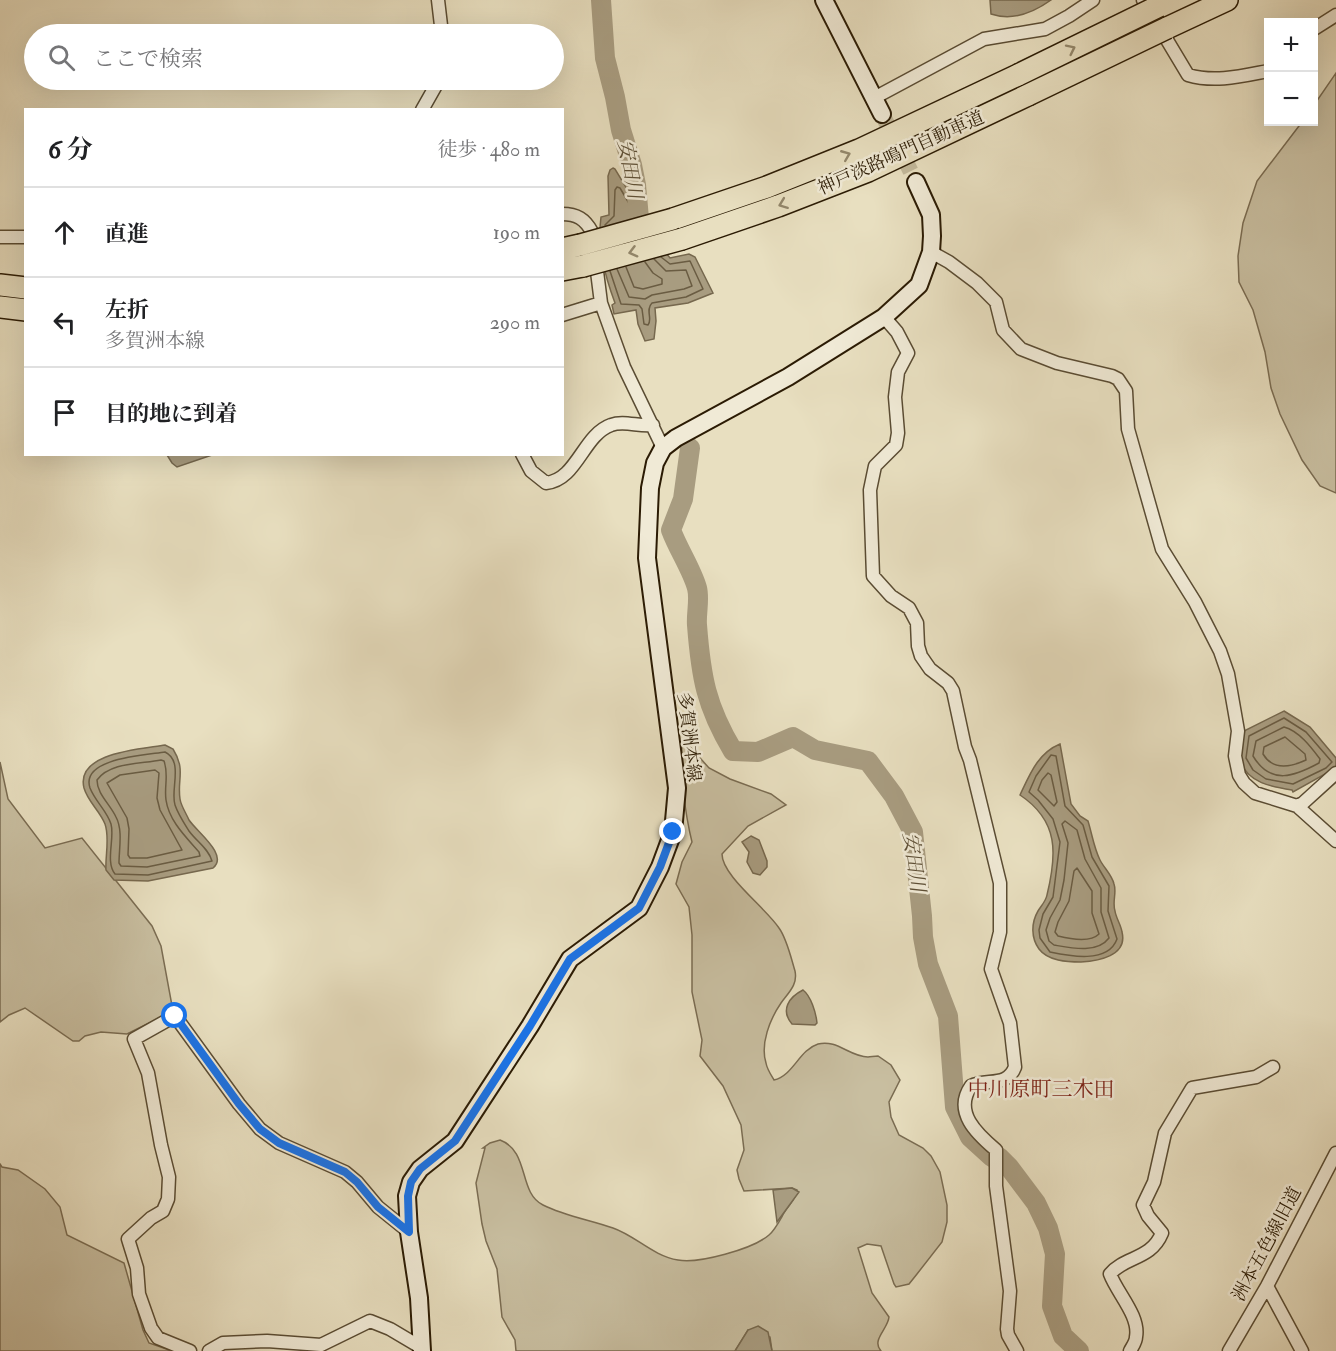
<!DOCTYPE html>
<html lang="ja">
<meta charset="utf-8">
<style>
:root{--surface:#fff;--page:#f6f6f6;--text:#202124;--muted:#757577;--line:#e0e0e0}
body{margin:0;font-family:"IM FELL Double Pica","Noto Serif JP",serif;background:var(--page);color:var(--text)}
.controls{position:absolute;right:18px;top:18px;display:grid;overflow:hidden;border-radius:0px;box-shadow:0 6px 24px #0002}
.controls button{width:54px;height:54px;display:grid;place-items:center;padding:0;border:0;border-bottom:2px solid var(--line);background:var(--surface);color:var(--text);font:30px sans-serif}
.stop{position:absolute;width:18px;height:18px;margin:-14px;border:4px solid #1a73e8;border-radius:50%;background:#fff}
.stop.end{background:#1a73e8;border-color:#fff;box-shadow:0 2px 6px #0008}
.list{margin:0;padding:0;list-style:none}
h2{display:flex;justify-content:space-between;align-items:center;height:78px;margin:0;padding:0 24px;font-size:26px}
h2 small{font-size:20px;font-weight:400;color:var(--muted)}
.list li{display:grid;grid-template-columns:39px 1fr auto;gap:18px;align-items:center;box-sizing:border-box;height:90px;padding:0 24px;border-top:2px solid var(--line)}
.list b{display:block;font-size:22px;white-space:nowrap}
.list p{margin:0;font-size:20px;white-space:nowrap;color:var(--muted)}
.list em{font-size:20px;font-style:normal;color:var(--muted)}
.icon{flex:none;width:33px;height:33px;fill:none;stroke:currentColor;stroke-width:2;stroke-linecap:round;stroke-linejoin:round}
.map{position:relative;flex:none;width:1336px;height:1351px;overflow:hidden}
.search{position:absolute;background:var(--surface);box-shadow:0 6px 24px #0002;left:24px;top:24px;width:540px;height:66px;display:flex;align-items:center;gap:15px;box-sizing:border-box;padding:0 21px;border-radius:33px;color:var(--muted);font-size:22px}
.panel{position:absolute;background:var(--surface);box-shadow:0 6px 24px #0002;left:24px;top:108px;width:540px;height:348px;border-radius:0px}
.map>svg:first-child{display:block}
.green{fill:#c8bea0;stroke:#7a6c52;stroke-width:1.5}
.water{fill:#a89c80;stroke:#76684e;stroke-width:1.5}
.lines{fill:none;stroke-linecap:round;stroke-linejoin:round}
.shore{stroke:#6a5c42;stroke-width:1.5}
.river{stroke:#a89c80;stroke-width:20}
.secondary-tunnel{stroke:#c2b89a;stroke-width:16;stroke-dasharray:16 8;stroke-linecap:butt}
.minor-casing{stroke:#5a4c33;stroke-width:15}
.secondary-casing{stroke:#2b1b04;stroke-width:20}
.motorway-casing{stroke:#2b1b04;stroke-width:24}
.minor{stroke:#f0ead6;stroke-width:12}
.secondary{stroke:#f0ead6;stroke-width:16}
.motorway{stroke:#e8dfc0;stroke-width:21}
.motorway-bridge-casing{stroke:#2b1b04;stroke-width:24;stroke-linecap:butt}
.motorway-bridge{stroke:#e8dfc0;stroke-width:21}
.oneway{stroke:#93876b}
.route{stroke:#1a73e8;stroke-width:8}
.labels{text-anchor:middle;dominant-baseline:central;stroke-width:5;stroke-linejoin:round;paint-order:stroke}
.street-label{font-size:18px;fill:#2b1b04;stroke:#f0ead6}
.water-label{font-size:20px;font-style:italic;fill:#5d4f36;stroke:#f0ead6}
.quarter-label{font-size:21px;fill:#7a1f14;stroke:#f0ead6}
</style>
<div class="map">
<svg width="1336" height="1351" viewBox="0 0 1336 1351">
<rect width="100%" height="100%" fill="#e8dfc0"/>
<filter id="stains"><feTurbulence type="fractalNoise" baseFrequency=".00333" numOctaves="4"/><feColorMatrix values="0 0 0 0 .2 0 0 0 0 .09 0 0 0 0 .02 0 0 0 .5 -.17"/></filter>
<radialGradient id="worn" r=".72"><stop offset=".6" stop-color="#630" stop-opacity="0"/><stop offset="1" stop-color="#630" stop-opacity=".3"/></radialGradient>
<path class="green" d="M1336,73V493L1320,486L1302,460L1280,414L1271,388L1265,352L1253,310L1239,282L1238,256L1243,223L1257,181L1302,122H1314V105Z
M684,740L709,768L730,779L771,794L786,805L748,826L722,854C722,876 766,908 779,928C787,939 791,958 795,971C798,985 788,993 781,1003C770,1019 760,1044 766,1063C767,1069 771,1075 774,1080C793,1076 799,1050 818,1044C837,1039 850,1057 868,1057C871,1057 874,1056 878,1056L891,1065L900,1080L889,1102L891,1117L899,1135L923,1148L931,1156L940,1172L947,1205V1222L942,1242L917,1274L909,1284L896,1287L894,1284L881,1246L867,1244L858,1248L872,1293L889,1317C888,1329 871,1340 881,1351H772L770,1337L748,1330L735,1351H516L515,1340L502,1317L497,1269L486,1241L482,1224L476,1183L485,1148H483L490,1143L500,1140C530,1151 518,1193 543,1205C565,1216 590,1220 613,1228C636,1236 653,1256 678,1260C698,1264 753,1249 769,1235C775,1230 780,1220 784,1213C789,1204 796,1200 797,1190L792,1188L744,1191L739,1179L737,1170L744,1150L741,1125L723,1086L700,1056L702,1040L692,992V935L689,907L676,884L682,862L692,842C687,822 676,758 684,740Z
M0,762L8,799L45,848L82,838L152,926L161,946L173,1011L127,1034L101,1032L85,1036L79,1041H73L25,1008L9,1015L0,1022Z
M0,1164L2,1167L18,1170L45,1189L60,1207L67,1235L124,1263L143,1330L149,1343L172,1351H0Z"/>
<path class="water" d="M990,0H1051C1033,13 1012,21 991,14Z
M613,168L615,169L666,253L670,258L689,254L695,257L713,293L688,303L655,308L656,321L654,339L645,341L638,324L636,310L614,314L612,305L615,303C605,276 597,247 601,217L609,215L608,176L610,170Z
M167,455H212L177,467L172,463Z
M1284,711L1310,727L1336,758V768L1293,792L1292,790C1272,787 1248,783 1240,761C1237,754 1241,740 1242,732Z
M1060,744L1071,804L1080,816L1088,821C1092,834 1094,848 1100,860C1104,868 1112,875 1114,884C1117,892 1112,902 1115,911C1116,918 1121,925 1122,932C1128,956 1098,961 1081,962C1067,962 1048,961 1039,949C1031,938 1031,923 1038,911C1041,906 1046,901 1047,895C1057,854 1059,821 1020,795C1030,774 1038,753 1060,744Z
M165,745L173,749C186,770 177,779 180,799C181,806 186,813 189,820C197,832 229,855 213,868L148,881L114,880L106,870C105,856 110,838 105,824C100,811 88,802 84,788C75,752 143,749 165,745Z
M751,836L759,840L767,861V867L760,875L753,873L747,862L749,852L742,842Z
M803,990C811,996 816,1013 817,1023L815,1025L792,1024C780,1010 789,997 803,990Z
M792,1188L799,1192L777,1222L773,1190Z
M758,1326L768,1332L772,1351H735L748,1330Z"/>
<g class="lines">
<path class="shore" d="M605,225L614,216L615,190L617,187L620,188L637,217
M626,267L634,287L643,289L662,284V279L653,273L645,262
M617,269L629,297L645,299L652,295L684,289L692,286L686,270L666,271L654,259
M610,271L621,304L639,305L642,309L644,324L648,325C653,319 645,310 652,303L686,297L703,289L690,261L670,264L661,257
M1284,718L1306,732L1332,762L1326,768L1293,784L1266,779L1253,770L1246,758L1249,736Z
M1284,727C1299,731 1311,747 1320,759L1319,763C1295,776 1271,786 1253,756L1256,741Z
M1285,737L1305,754L1306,760C1291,767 1273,771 1263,754L1264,747Z
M165,752C184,761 170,790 175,805C178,814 184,823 189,831C197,842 208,848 212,861L148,875L115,874C105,862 115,838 111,824C107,811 95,801 90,788C80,758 147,755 165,752Z
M1051,755L1056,756L1065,806L1083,825L1092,857L1109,886L1108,911L1117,939C1108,964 1069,956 1050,952L1040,938L1039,930L1043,914L1053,897L1060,842L1053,819L1038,800L1029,792L1036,776Z
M161,760L164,761C169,775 164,786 166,800C169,821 186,837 199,852L200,856L147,867L121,866L119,863C119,849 123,830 116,817C110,804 97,794 97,780C110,762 141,764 161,760Z
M155,770L159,773L157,798L160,810L182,850L147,858H130L128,855L129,829L127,818L107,783L120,775Z
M1048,773L1051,775L1057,802L1054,806L1038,790L1042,780Z
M1065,821L1077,830L1085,859L1101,888V912L1109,938C1097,954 1071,948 1054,945L1049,941L1046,930L1050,918L1060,900L1064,880L1068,843L1062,824Z
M1077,868L1092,891V913L1099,934C1090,943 1070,939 1058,936L1055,932L1058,922L1069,901L1074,871Z"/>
<path class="river" d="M601,0L605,58L615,97L621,130L632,165L636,185L640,230
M690,448L683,499L671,530C678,549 692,570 697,588C700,599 696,614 697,625C701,677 706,706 733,751L758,752L793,737L815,750L868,761L894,796L913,832L922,916L923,937L928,964L948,1016L955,1107L970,1137L992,1157H999L1009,1167L1036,1203L1048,1228L1055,1254L1052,1306L1063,1336L1079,1351"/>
<path class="secondary-tunnel" d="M882,114L916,182"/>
<defs>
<path id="minor" d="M438,0L442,34
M1143,0L1188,75C1215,83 1242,76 1268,71
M1314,29L1336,15
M874,98L984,39L1045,29L1069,16L1093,0
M422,110L439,80
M562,214C577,214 585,219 592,232L601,303L624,367L663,448
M0,237H26
M931,252L949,262L977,283L996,302L1003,330L1021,349L1057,363L1112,376L1118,379L1126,391L1128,429L1162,549L1195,602L1220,651L1228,674L1238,731L1235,756L1239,775L1244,783L1255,793L1297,806L1336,841
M562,315L601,303
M884,317L897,332L908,353L898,372L895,397L898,433L896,445L875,466L870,490L873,576L891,596L909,608L917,623L918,646L921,656L930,669L948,683L953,691L965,747L970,760L1000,883V932L991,969L1010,1023L1015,1067C1007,1088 987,1078 971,1086C953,1112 977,1134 996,1150V1186L1010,1291L1007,1329L1008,1335L1017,1351
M522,454L531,471L546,483C577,480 583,435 611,425C624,420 639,427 653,425
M1297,806L1303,803L1336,773
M1267,1286L1302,1351
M190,1351L158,1338L151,1328L139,1294L137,1268L128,1239L151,1218L163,1211L168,1199L169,1177L161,1145L148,1073L134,1039L175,1016L239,1104L260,1129L279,1143L345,1172L357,1182L378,1207L409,1232
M209,1351L223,1343L267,1341L321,1345L370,1321L390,1329L422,1348
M1130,1351C1132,1347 1136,1342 1136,1337C1140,1316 1117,1293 1110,1274C1125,1256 1151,1260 1162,1233L1148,1216L1143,1205L1154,1182L1165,1133L1192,1088L1256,1077L1273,1067
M1229,1351L1267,1286L1336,1153"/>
<path id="secondary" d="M824,0L882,114
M422,1351L419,1298L409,1232L407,1196L411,1182L420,1169L455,1141L530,1026L570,959L639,908L660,867L673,832L677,788L647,558L650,488L655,463L663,448L676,438L788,377L884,317L919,285L931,252L932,236L931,215L916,182"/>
<path id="motorway" d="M1167,28L1227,0
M673,219L767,187L859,150L1018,75
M682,239L778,206L868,171L1028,95
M562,249L580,245
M562,270L583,266
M0,285L26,288
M0,307L26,310"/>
</defs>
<use href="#minor" class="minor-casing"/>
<use href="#secondary" class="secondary-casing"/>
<use href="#motorway" class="motorway-casing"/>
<use href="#minor" class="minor"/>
<use href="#secondary" class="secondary"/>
<use href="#motorway" class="motorway"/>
<defs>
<path id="motorway-bridge" d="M1018,75L1159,6
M1028,95L1167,28
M580,245L673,219
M583,266L682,239"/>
</defs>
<use href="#motorway-bridge" class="motorway-bridge-casing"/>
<use href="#motorway-bridge" class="motorway-bridge"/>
</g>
<defs><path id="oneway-chevron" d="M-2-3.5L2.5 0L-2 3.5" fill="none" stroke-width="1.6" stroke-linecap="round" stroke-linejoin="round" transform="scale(1.5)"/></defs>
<g class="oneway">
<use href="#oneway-chevron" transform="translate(1071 49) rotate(-26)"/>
<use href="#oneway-chevron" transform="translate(846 155) rotate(-22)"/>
<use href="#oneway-chevron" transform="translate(783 204) rotate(159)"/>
<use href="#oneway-chevron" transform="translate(633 252) rotate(165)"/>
</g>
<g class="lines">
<path class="route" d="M175,1016L239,1104L260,1129L279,1143L345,1172L357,1182L378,1207L409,1232L408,1196L411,1182L420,1169L455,1141L530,1026L570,959L639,908L660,867L673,832"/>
</g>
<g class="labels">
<g class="street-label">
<text transform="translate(901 153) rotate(-24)">神戸淡路鳴門自動車道</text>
<text transform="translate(689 737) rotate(83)">多賀洲本線</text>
<text transform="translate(1267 1244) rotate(-62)">洲本五色線旧道</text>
</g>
<g class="water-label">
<text transform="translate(630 169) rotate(79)">安田川</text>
<text transform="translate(914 862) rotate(82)">安田川</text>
</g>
<g class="quarter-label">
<text x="1041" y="1089">中川原町三木田</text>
</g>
</g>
<rect width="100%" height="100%" filter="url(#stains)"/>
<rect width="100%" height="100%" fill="url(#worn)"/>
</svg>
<div class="controls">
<button>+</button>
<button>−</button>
</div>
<div class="stop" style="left:175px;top:1016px"></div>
<div class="stop end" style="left:673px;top:832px"></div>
<div class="search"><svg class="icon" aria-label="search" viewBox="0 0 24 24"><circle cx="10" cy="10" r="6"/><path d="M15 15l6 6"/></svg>ここで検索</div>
<section class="panel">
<h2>6 分<small>徒歩 · 480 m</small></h2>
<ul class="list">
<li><svg class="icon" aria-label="ahead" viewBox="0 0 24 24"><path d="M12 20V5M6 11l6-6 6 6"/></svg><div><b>直進</b></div><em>190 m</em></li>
<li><svg class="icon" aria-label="left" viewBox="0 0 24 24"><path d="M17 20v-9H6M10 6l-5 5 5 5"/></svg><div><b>左折</b><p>多賀洲本線</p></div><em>290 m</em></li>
<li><svg class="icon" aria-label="arrive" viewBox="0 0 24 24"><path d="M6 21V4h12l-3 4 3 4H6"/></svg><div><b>目的地に到着</b></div></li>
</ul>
</section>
</div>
